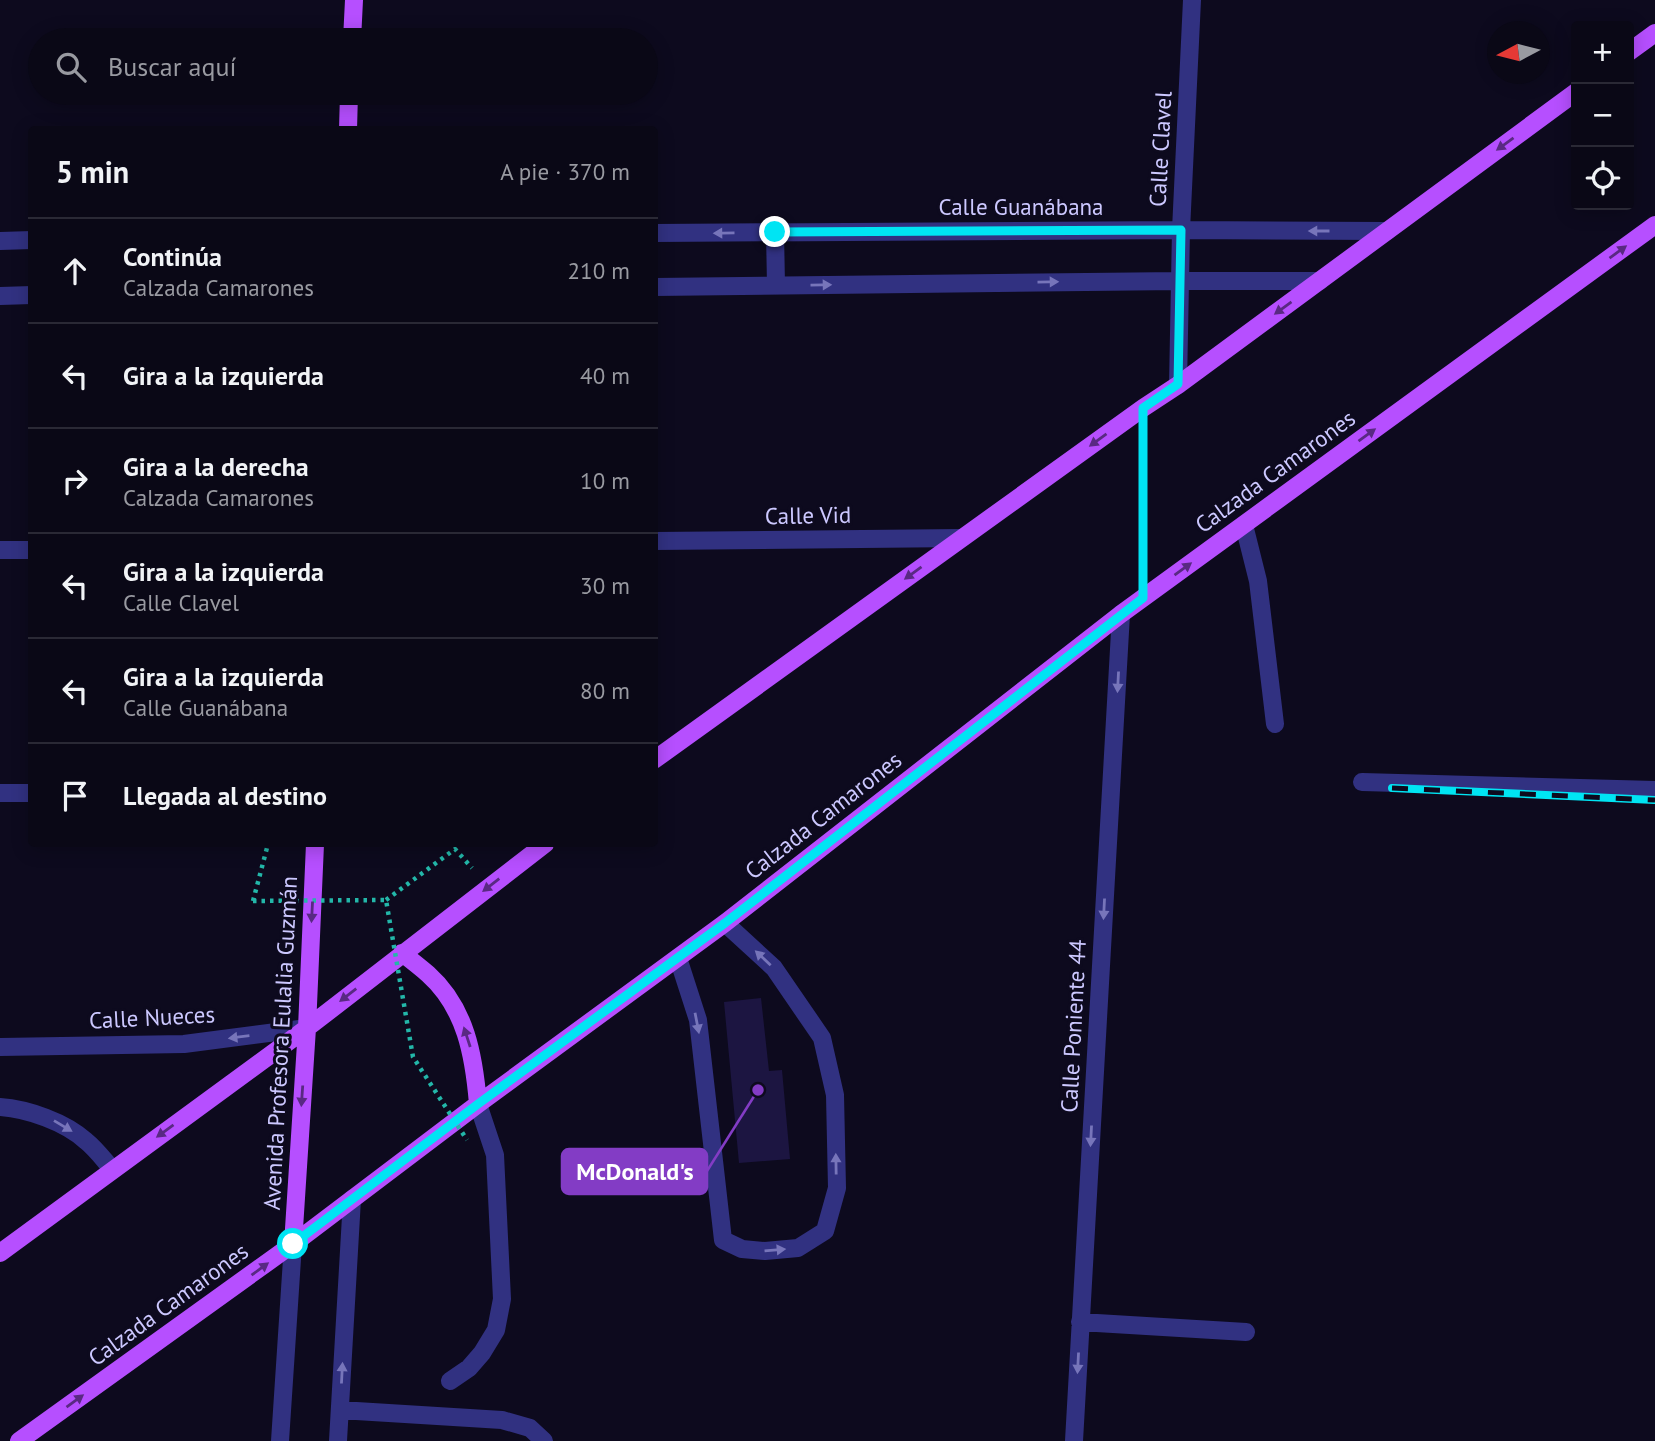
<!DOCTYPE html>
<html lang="es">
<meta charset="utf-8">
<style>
:root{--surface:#0a0816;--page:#13111f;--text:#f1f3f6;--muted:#999aa1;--line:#2a2935}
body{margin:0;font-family:"PT Sans",sans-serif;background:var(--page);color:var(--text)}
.controls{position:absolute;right:21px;top:21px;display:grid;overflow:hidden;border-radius:7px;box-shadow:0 4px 18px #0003}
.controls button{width:63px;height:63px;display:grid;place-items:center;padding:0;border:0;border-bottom:2px solid var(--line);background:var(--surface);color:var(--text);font:35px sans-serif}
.compass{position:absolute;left:1487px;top:21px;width:63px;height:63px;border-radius:50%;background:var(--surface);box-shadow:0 4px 18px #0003;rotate:263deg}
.stop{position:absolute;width:21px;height:21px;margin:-16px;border:5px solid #00e4f3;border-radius:50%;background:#fff}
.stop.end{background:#00e4f3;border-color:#fff;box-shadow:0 2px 7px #0008}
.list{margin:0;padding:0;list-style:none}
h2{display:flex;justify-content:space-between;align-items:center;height:91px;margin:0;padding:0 28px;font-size:30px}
h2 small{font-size:23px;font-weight:400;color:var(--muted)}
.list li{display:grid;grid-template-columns:46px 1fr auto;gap:21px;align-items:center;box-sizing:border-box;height:105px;padding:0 28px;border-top:2px solid var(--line)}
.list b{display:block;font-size:26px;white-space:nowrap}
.list p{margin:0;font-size:23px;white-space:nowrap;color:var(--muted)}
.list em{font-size:23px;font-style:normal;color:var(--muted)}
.icon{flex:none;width:38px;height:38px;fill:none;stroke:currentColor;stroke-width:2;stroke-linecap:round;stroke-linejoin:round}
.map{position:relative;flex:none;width:1655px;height:1441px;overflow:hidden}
.search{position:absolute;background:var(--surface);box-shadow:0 4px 18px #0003;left:28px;top:28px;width:630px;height:77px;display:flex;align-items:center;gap:18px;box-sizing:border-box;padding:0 24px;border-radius:38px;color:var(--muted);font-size:26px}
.panel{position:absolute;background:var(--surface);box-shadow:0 4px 18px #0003;left:28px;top:126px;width:630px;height:721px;border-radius:7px}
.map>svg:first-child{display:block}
.building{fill:#1c1541}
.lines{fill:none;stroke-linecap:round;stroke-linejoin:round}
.path{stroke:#23b7a9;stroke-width:4.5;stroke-dasharray:3.5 5;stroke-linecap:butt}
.minor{stroke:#313181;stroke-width:18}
.major{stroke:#b64fff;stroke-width:18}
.rail-casing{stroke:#00e4f3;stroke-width:8}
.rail{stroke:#0d0a1e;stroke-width:5;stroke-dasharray:16;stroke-linecap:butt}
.path-bridge{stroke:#23b7a9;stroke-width:4.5;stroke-dasharray:3.5 5;stroke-linecap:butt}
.oneway{fill:#592983}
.oneway2{fill:#7775ba}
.route{stroke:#00e4f3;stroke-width:9}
.labels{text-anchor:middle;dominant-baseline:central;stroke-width:6;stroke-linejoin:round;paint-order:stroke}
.street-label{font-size:23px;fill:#ccc8ff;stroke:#0d0a1e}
.leader{fill:none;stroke:#833cc5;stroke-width:2.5}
.callout-dot{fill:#833cc5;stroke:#0d0a1e;stroke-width:2.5}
.callout{fill:#833cc5;stroke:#833cc5;stroke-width:2.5}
.callout-label{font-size:24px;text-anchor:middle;font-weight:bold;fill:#fff}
</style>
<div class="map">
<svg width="1655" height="1441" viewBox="0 0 1655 1441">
<rect width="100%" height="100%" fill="#0d0a1e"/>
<path class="building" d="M761,998L769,1071L782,1070L790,1159L739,1163L724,1002Z"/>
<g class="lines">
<path class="path" d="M1143,440V568
M386,900L455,849L472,868
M253,901L268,844"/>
<path class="minor" d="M775,232L776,285
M654,233L1181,230L1387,231
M0,241L32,240
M654,287L1179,281H1320
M0,296L32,295
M1178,385L1181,230L1192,0
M1244,525L1258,581L1275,724
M654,541L962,538
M0,550H32
M1362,782L1655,790
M0,793H32
M678,958L698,1020L723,1240L742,1249L765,1251L798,1248L825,1231L837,1188L835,1095L822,1038L774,968L725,923
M0,1047L184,1044L307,1028
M0,1107C28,1109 65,1122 86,1141C96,1149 104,1160 112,1169
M1080,1322L1246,1332
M450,1381L469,1368L482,1353L496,1330L502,1299L495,1155L478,1104
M340,1410L502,1420L530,1428L544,1441
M280,1441L293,1244
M338,1441L352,1199
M1074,1441L1121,614"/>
<path class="major" d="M352,40L354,0
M1629,52L1655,33
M348,130L349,93
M654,760L1143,408L1178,385L1576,92
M402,953C411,960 420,967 428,974C466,1008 474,1056 478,1104
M293,1244L307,1028L315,844
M0,1253L307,1028L545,844
M19,1441L293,1244L478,1104L725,923L1121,614L1655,225"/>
<defs>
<path id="rail" d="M1392,788L1655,800"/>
</defs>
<use href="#rail" class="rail-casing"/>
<use href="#rail" class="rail"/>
<path class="path-bridge" d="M253,901L386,900L413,1057L467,1140"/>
</g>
<defs><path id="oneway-solid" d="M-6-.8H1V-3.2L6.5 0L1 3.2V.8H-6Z" transform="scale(1.75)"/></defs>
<g class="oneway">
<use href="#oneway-solid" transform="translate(1505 144) rotate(144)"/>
<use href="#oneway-solid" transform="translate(1618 252) rotate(-36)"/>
<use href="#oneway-solid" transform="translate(1283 308) rotate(144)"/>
<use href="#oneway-solid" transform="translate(1367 435) rotate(-36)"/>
<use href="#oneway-solid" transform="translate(1098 440) rotate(144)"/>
<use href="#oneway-solid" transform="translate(1183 569) rotate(-36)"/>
<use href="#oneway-solid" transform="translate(913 573) rotate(144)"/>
<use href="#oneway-solid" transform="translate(491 885) rotate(142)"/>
<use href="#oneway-solid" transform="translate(312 912) rotate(93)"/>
<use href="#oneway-solid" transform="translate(348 995) rotate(142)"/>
<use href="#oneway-solid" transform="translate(467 1037) rotate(-108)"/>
<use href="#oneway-solid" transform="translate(302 1096) rotate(94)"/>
<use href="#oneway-solid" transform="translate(165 1131) rotate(144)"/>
<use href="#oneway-solid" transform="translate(260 1269) rotate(-36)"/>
<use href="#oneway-solid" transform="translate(75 1401) rotate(-36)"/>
</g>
<g class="oneway2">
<use href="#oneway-solid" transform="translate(1319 231) rotate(-180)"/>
<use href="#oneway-solid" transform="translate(724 233) rotate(179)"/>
<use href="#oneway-solid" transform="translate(1048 282) rotate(-1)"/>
<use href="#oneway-solid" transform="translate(821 285) rotate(-1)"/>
<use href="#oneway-solid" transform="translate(1118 682) rotate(93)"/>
<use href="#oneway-solid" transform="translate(1104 909) rotate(93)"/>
<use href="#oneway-solid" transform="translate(763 958) rotate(-137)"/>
<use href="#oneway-solid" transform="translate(697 1023) rotate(79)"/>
<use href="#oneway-solid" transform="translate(239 1037) rotate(173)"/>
<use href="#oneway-solid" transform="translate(63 1126) rotate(31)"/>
<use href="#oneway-solid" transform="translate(1091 1136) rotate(93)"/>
<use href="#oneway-solid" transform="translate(836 1164) rotate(-91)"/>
<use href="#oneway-solid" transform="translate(775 1250) rotate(-5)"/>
<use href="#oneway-solid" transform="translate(1078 1363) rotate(93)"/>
<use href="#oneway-solid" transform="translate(342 1373) rotate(-87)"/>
</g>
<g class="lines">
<path class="route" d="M293,1244L478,1104L725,923L1143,598V408L1178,384L1181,230L775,232"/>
</g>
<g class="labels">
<g class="street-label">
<text transform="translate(1160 149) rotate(-87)">Calle Clavel</text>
<text x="1021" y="206">Calle Guanábana</text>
<text transform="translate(1275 471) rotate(-36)">Calzada Camarones</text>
<text transform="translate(808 515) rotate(-1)">Calle Vid</text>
<text transform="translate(823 815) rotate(-38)">Calzada Camarones</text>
<text transform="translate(152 1017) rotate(-3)">Calle Nueces</text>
<text transform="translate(1073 1026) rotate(-87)">Calle Poniente 44</text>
<text transform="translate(280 1043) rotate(-87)">Avenida Profesora Eulalia Guzmán</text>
<text transform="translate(168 1304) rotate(-36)">Calzada Camarones</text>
</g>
</g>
<path class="leader" d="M758 1090L707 1171"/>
<circle class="callout-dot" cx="758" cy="1090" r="7"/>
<rect class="callout" x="562" y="1149" width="145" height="45" rx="7"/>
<g class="callout-label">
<text x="635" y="1180">McDonald's</text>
</g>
</svg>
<div class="controls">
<button>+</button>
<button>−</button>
<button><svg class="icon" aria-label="locate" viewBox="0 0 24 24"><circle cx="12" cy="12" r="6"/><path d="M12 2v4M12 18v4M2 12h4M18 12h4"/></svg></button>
</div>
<svg class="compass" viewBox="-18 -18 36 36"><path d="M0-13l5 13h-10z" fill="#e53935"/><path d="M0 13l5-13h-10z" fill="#999aa1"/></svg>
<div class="stop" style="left:293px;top:1244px"></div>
<div class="stop end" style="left:775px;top:232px"></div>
<div class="search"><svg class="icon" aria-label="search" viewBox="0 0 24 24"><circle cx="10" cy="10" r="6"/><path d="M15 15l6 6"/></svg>Buscar aquí</div>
<section class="panel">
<h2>5 min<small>A pie · 370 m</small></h2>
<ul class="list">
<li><svg class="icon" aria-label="ahead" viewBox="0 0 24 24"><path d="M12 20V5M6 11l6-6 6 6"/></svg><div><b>Continúa</b><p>Calzada Camarones</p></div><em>210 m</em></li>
<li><svg class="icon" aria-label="left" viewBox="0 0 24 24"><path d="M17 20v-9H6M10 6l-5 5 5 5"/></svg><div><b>Gira a la izquierda</b></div><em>40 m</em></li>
<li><svg class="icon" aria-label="right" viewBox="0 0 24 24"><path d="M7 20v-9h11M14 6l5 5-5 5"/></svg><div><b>Gira a la derecha</b><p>Calzada Camarones</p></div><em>10 m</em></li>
<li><svg class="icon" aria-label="left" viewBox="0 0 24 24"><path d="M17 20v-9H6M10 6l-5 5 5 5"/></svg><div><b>Gira a la izquierda</b><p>Calle Clavel</p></div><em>30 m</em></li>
<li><svg class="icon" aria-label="left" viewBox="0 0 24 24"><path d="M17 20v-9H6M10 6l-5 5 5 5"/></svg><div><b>Gira a la izquierda</b><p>Calle Guanábana</p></div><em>80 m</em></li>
<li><svg class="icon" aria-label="arrive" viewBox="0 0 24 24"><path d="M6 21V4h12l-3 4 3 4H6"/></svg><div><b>Llegada al destino</b></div></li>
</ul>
</section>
</div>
